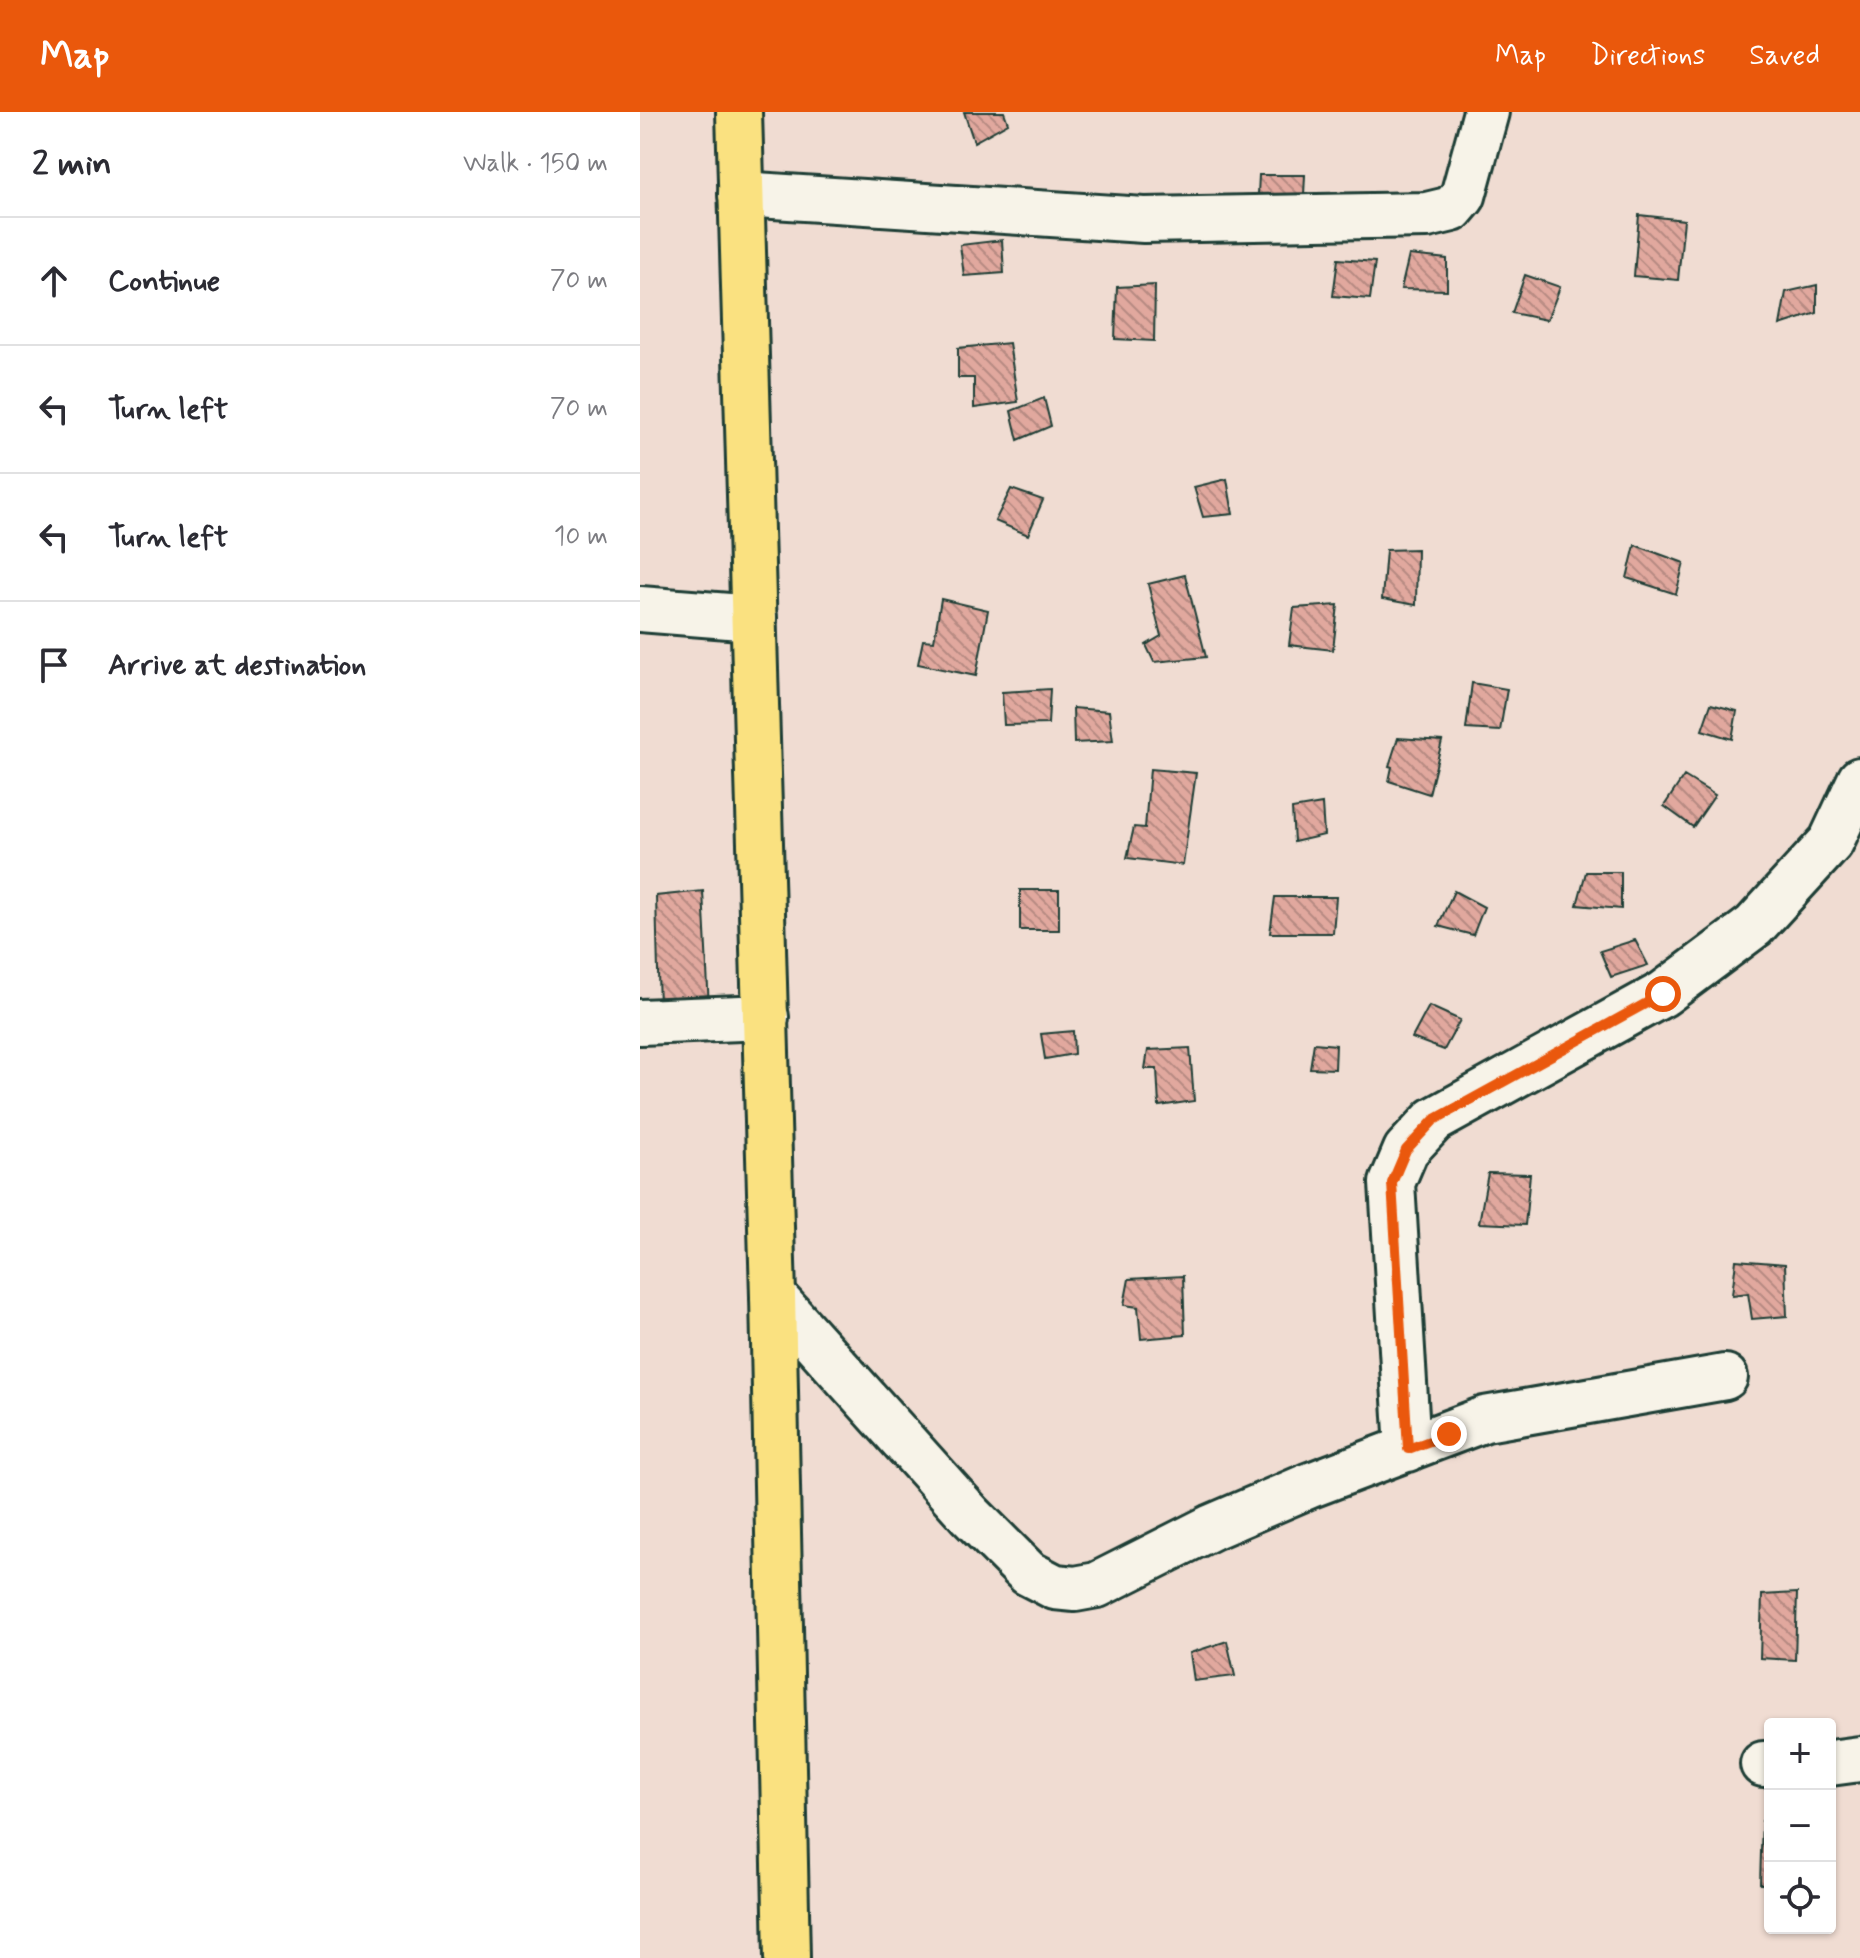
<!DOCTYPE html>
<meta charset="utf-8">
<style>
:root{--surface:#fff;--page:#f2f2f3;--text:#2b2b33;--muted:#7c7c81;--line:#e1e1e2;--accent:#ea580c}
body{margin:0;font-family:Mynerve,sans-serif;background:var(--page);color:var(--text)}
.controls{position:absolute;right:24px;bottom:24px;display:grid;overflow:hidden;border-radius:8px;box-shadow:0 2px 6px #0004}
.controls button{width:72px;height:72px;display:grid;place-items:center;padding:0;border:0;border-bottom:2px solid var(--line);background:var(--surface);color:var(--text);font:40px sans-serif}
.stop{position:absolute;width:24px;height:24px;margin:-18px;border:6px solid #ea580c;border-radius:50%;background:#fff}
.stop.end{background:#ea580c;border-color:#fff;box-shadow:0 2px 8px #0008}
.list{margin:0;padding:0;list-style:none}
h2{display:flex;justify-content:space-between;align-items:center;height:104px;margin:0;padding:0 32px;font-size:34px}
h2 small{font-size:26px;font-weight:400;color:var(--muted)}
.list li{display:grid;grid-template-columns:52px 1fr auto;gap:24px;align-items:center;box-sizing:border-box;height:128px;padding:0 32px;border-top:2px solid var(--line)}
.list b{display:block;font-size:30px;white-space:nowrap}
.list em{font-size:26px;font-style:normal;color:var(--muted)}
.icon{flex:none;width:44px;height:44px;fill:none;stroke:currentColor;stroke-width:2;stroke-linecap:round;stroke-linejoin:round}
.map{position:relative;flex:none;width:1220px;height:1846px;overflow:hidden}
header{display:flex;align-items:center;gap:48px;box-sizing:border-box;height:112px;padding:0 40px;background:var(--accent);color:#fff}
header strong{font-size:38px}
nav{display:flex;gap:44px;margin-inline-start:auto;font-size:28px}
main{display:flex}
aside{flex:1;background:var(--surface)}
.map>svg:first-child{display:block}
.building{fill:url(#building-back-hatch);stroke:#1f3d34;stroke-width:2}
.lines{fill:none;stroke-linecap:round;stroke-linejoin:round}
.minor-casing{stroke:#1f3d34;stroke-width:50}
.major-casing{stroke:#1f3d34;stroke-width:50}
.minor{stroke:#f7f3e8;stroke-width:44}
.major{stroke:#fae180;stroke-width:44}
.route{stroke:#ea580c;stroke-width:10}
</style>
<header>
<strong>Map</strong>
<nav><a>Map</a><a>Directions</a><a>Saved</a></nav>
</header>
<main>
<aside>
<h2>2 min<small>Walk · 150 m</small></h2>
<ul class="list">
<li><svg class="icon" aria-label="ahead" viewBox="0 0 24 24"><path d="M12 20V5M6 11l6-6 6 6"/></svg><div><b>Continue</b></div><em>70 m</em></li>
<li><svg class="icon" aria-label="left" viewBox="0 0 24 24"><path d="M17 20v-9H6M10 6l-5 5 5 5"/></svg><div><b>Turn left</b></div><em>70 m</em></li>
<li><svg class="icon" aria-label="left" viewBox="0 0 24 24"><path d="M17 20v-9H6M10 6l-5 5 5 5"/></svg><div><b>Turn left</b></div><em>10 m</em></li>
<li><svg class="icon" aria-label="arrive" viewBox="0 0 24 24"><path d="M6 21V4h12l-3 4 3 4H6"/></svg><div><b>Arrive at destination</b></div></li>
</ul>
</aside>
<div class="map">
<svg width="1220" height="1846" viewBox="0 0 1220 1846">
<defs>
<pattern id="building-back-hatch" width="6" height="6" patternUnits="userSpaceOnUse" patternTransform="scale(2)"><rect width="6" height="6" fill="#e1a89e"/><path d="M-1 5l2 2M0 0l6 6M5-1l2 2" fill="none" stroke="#b68a82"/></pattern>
</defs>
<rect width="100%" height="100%" fill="#f0dcd2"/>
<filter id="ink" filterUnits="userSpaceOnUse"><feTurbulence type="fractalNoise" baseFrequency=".0125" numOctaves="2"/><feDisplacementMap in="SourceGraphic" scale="16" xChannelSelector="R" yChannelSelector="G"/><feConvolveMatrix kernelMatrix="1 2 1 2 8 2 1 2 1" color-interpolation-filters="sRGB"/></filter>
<g filter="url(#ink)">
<path class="building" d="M324,0H364L368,11L334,30Z
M619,63H665L663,103L617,101Z
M999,103L1044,108L1038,168L994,164Z
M362,128L364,161L324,164L320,133Z
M769,143L807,147V178L761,177Z
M698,147L735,150L730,187L693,184Z
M885,163L920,175L907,208L872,201Z
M515,173L514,229L475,227L477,175Z
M1177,173V201L1140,213L1146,180Z
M369,231L378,290L334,296V266H318V236Z
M404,286L411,314L378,328L371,299Z
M587,367L593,402L563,405L554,375Z
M371,377L403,388L388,423L355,409Z
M995,433L1044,451L1036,482L987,466Z
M777,437L776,493L742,487L746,438Z
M545,463L566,545L514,550L506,533L521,524L508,472Z
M301,487L348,498L336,564L278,552L283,528L294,529Z
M698,493L693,538L649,533L654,496Z
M832,571L867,577L860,619L826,617Z
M410,577L408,612L364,613L362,580Z
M1071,592L1097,599L1092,627L1062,618Z
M433,596L469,599L473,629L434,631Z
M758,626L802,629L789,682L749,669L752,655L749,654Z
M510,657L556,661L543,753L487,746L494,715L505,716Z
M1044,664L1075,683L1053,715L1024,694Z
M682,692L684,723L654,730L652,697Z
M946,760H981V797L937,793Z
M380,778H419V818H380Z
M63,779L69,896L19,897L16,784Z
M814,779L844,795L833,823L798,814Z
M635,785H696L693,821H630Z
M995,828L1008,853L971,865L960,839Z
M789,894L820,908L804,938L772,926Z
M433,919L434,942L405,947L401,922Z
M674,931L696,933L695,957L670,956Z
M550,936L554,989L519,994L517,957H505L508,938Z
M848,1061L890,1062L885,1113L839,1111Z
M1096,1148L1145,1152L1147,1204L1112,1207L1108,1181L1092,1183Z
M543,1164L545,1223L501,1227L498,1195L484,1193L489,1167Z
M1157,1481L1155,1548L1120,1546L1122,1483Z
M587,1529L595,1564L554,1569L550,1541Z
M1122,1709H1130V1772H1120Z"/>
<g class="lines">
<defs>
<path id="minor" d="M101,82L504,108L787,103L812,97L823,84L846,0
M0,497L114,506
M0,910L126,905
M133,1184L330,1403L388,1461L415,1475L435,1477L457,1473L572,1415L668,1374L845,1307L1085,1265
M768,1337L752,1071L766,1038L794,1008L1023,882L1114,814L1191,730L1220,668
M1190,1651L1220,1647
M1123,1652H1130"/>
<path id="major" d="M99,0L133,1184L147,1846"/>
</defs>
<use href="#minor" class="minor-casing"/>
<use href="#major" class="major-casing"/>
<use href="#minor" class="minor"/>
<use href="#major" class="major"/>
</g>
</g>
<g class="lines" filter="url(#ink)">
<path class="route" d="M809,1322L768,1337L752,1071L766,1038L794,1008L1023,882"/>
</g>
</svg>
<div class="controls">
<button>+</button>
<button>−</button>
<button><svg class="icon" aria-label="locate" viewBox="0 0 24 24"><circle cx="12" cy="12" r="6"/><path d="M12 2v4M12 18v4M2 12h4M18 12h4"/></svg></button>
</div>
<div class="stop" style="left:1023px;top:882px"></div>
<div class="stop end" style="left:809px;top:1322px"></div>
</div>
</main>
